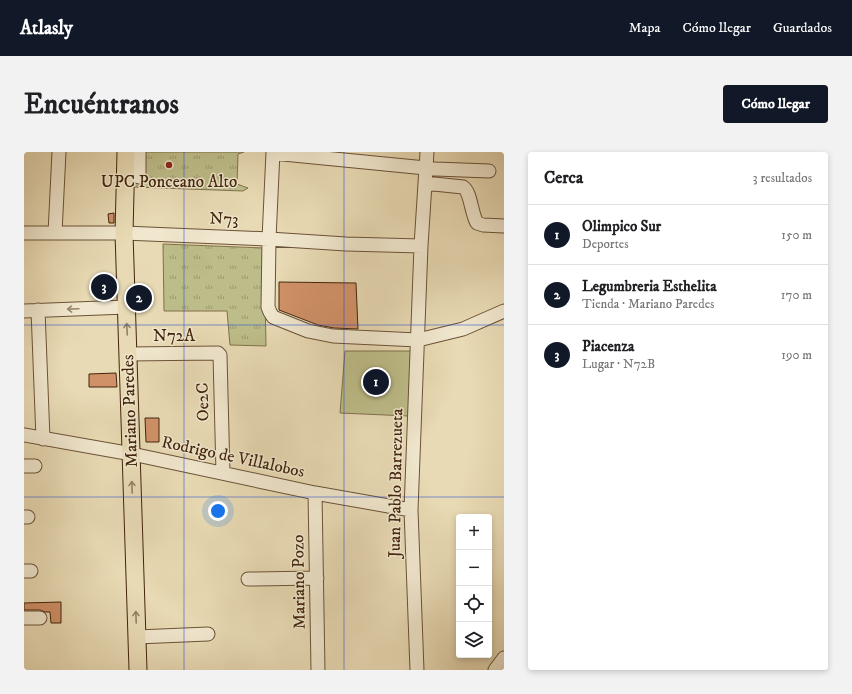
<!DOCTYPE html>
<html lang="es">
<meta charset="utf-8">
<style>
:root{--surface:#fff;--page:#f2f2f2;--text:#202124;--muted:#757577;--line:#e0e0e0;--accent:#111827}
body{margin:0;font-family:"IM FELL DW Pica",serif;background:var(--page);color:var(--text)}
.controls{position:absolute;right:12px;bottom:12px;display:grid;overflow:hidden;border-radius:4px;box-shadow:0 2px 6px #0003}
.controls button{width:36px;height:36px;display:grid;place-items:center;padding:0;border:0;border-bottom:1px solid var(--line);background:var(--surface);color:var(--text);font:20px sans-serif}
.you{position:absolute;left:194px;top:359px;width:14px;height:14px;margin:-10px;border:3px solid #fff;border-radius:50%;background:#1a73e8;box-shadow:0 0 0 6px #1a73e833}
.badge{display:grid;place-items:center;width:26px;height:26px;border-radius:50%;background:var(--accent);color:#fff;font-size:13px;font-weight:700}
.pin{position:absolute;translate:-50% -50%;border:2px solid #fff;box-shadow:0 1px 4px #0006}
.list{margin:0;padding:0;list-style:none}
h2{display:flex;justify-content:space-between;align-items:center;height:52px;margin:0;padding:0 16px;font-size:17px}
h2 small{font-size:13px;font-weight:400;color:var(--muted)}
.list li{display:grid;grid-template-columns:26px 1fr auto;gap:12px;align-items:center;box-sizing:border-box;height:60px;padding:0 16px;border-top:1px solid var(--line)}
.list b{display:block;font-size:15px;white-space:nowrap}
.list p{margin:0;font-size:13px;white-space:nowrap;color:var(--muted)}
.list em{font-size:13px;font-style:normal;color:var(--muted)}
.icon{flex:none;width:22px;height:22px;fill:none;stroke:currentColor;stroke-width:2;stroke-linecap:round;stroke-linejoin:round}
.map{position:relative;flex:none;width:480px;height:518px;overflow:hidden;border-radius:4px}
header{display:flex;align-items:center;gap:24px;box-sizing:border-box;height:56px;padding:0 20px;background:var(--accent);color:#fff}
header strong{font-size:19px}
nav{display:flex;gap:22px;margin-inline-start:auto;font-size:14px}
.intro{display:flex;align-items:center;justify-content:space-between;box-sizing:border-box;height:96px;padding:0 24px}
h1{margin:0;font-size:28px}
.button{padding:10px 18px;border-radius:4px;background:var(--accent);color:#fff;font-size:14px;font-weight:700}
main{display:flex;gap:24px;padding:0 24px}
aside{flex:1;background:var(--surface);border-radius:4px;box-shadow:0 2px 6px #0003}
.map>svg:first-child{display:block}
.grass{fill:url(#grass-tufts);stroke:#80714b}
.pitch{fill:#bdbd89;stroke:#80714b}
.building{fill:#d09168;stroke:#43250d}
.lines{fill:none;stroke-linecap:round;stroke-linejoin:round}
.minor-casing{stroke:#6c5237;stroke-width:15}
.major-casing{stroke:#43250d;stroke-width:19}
.minor{stroke:#f0e7ce;stroke-width:13}
.major{stroke:#e8dab4;stroke-width:17}
.oneway{stroke:#9a866e}
.oneway2{stroke:#968060}
.grid{fill:none;stroke:#1d4ed8;stroke-width:1;stroke-opacity:0.55}
.poi-dot{fill:#8f2418;stroke:#f0e7ce;stroke-width:1.5}
.labels{text-anchor:middle;dominant-baseline:central;stroke-width:3;stroke-linejoin:round;paint-order:stroke}
.poi-label{font-size:17px;fill:#43250d;stroke:#f0e7ce}
.street-label{font-size:17px;fill:#43250d;stroke:#f0e7ce}
</style>
<header>
<strong>Atlasly</strong>
<nav><a>Mapa</a><a>Cómo llegar</a><a>Guardados</a></nav>
</header>
<div class="intro"><h1>Encuéntranos</h1><a class="button">Cómo llegar</a></div>
<main>
<div class="map">
<svg width="480" height="518" viewBox="0 0 480 518">
<defs>
<pattern id="grass-tufts" width="24" height="20" patternUnits="userSpaceOnUse"><rect width="24" height="20" fill="#bdbd89"/><path d="M3 7l-1-3M5 7V3M7 7l1-3M15 17l-1-3M17 17v-4M19 17l1-3" fill="none" stroke="#9b996e"/></pattern>
</defs>
<rect width="100%" height="100%" fill="#e8dab4"/>
<filter id="stains"><feTurbulence type="fractalNoise" baseFrequency=".005" numOctaves="4"/><feColorMatrix values="0 0 0 0 .2 0 0 0 0 .09 0 0 0 0 .02 0 0 0 .5 -.17"/></filter>
<radialGradient id="worn" r=".72"><stop offset=".6" stop-color="#630" stop-opacity="0"/><stop offset="1" stop-color="#630" stop-opacity=".3"/></radialGradient>
<path class="grass" d="M110,0H220L214,2L213,32L224,36L219,39L110,35Z
M139,92L240,96L242,194L206,193L203,159H140Z"/>
<path class="pitch" d="M321,199H388L384,264L316,261Z"/>
<path class="building" d="M90,61V71H85L84,62Z
M73,125H88V144L73,145Z
M255,130L332,131L334,177L310,176L294,173L255,158Z
M112,141H120V151H112Z
M92,221L93,235H65V222Z
M121,266H135V290H122Z
M37,450V471H27L26,460H21L16,458H0V451Z"/>
<g class="lines">
<defs>
<path id="minor" d="M249,0L245,87L244,155L246,160L249,165L284,179L309,184L394,188L439,177L480,159
M249,1L412,17L465,19
M115,25V0
M402,33L410,32L439,35C447,40 447,61 453,71L459,73L480,74
M0,81H100L245,87L322,92L397,94
M31,81L35,0
M14,158L19,287
M0,159L102,155
M104,202L194,201L196,203L199,321
M0,283L108,302L291,341L387,358
M0,314H11
M291,341L294,518
M0,365H4
M0,419H7
M224,427L293,426
M0,466H16
M113,485L184,482
M393,518L387,358L397,94L403,0
M471,518L480,506"/>
<path id="major" d="M102,0L100,81L114,518"/>
</defs>
<use href="#minor" class="minor-casing"/>
<use href="#major" class="major-casing"/>
<use href="#minor" class="minor"/>
<use href="#major" class="major"/>
</g>
<defs><path id="oneway-shaft" d="M-6 0H5M1.5-3L5.5 0L1.5 3" fill="none" stroke-width="1.6" stroke-linecap="round" stroke-linejoin="round"/></defs>
<use class="oneway" href="#oneway-shaft" transform="translate(49 157) rotate(178)"/>
<g class="oneway2">
<use href="#oneway-shaft" transform="translate(103 177) rotate(-93)"/>
<use href="#oneway-shaft" transform="translate(108 335) rotate(-92)"/>
<use href="#oneway-shaft" transform="translate(112 465) rotate(-92)"/>
</g>
<path class="grid" d="M160,0V518M320,0V518M0,173H480M0,345H480"/>
<circle class="poi-dot" cx="145" cy="13" r="4"/>
<g class="labels">
<g class="poi-label">
<text x="145" y="30">UPC Ponceano Alto</text>
</g>
<g class="street-label">
<text transform="translate(200 67) rotate(2)">N73</text>
<text x="150" y="184">N72A</text>
<text transform="translate(179 250) rotate(-91)">Oe2C</text>
<text transform="translate(106 259) rotate(-92)">Mariano Paredes</text>
<text transform="translate(209 305) rotate(12)">Rodrigo de Villalobos</text>
<text transform="translate(372 331) rotate(-89)">Juan Pablo Barrezueta</text>
<text transform="translate(275 430) rotate(-91)">Mariano Pozo</text>
</g>
</g>
<rect width="100%" height="100%" filter="url(#stains)"/>
<rect width="100%" height="100%" fill="url(#worn)"/>
</svg>
<div class="controls">
<button>+</button>
<button>−</button>
<button><svg class="icon" aria-label="locate" viewBox="0 0 24 24"><circle cx="12" cy="12" r="6"/><path d="M12 2v4M12 18v4M2 12h4M18 12h4"/></svg></button>
<button><svg class="icon" aria-label="layers" viewBox="0 0 24 24"><path d="M12 4l9 5-9 5-9-5zM3 14l9 5 9-5"/></svg></button>
</div>
<div class="you"></div>
<div class="pin badge" style="left:352px;top:230px">1</div>
<div class="pin badge" style="left:115px;top:146px">2</div>
<div class="pin badge" style="left:80px;top:135px">3</div>
</div>
<aside>
<h2>Cerca<small>3 resultados</small></h2>
<ul class="list">
<li><span class="badge">1</span><div><b>Olimpico Sur</b><p>Deportes</p></div><em>150 m</em></li>
<li><span class="badge">2</span><div><b>Legumbreria Esthelita</b><p>Tienda · Mariano Paredes</p></div><em>170 m</em></li>
<li><span class="badge">3</span><div><b>Piacenza</b><p>Lugar · N72B</p></div><em>190 m</em></li>
</ul>
</aside>
</main>
